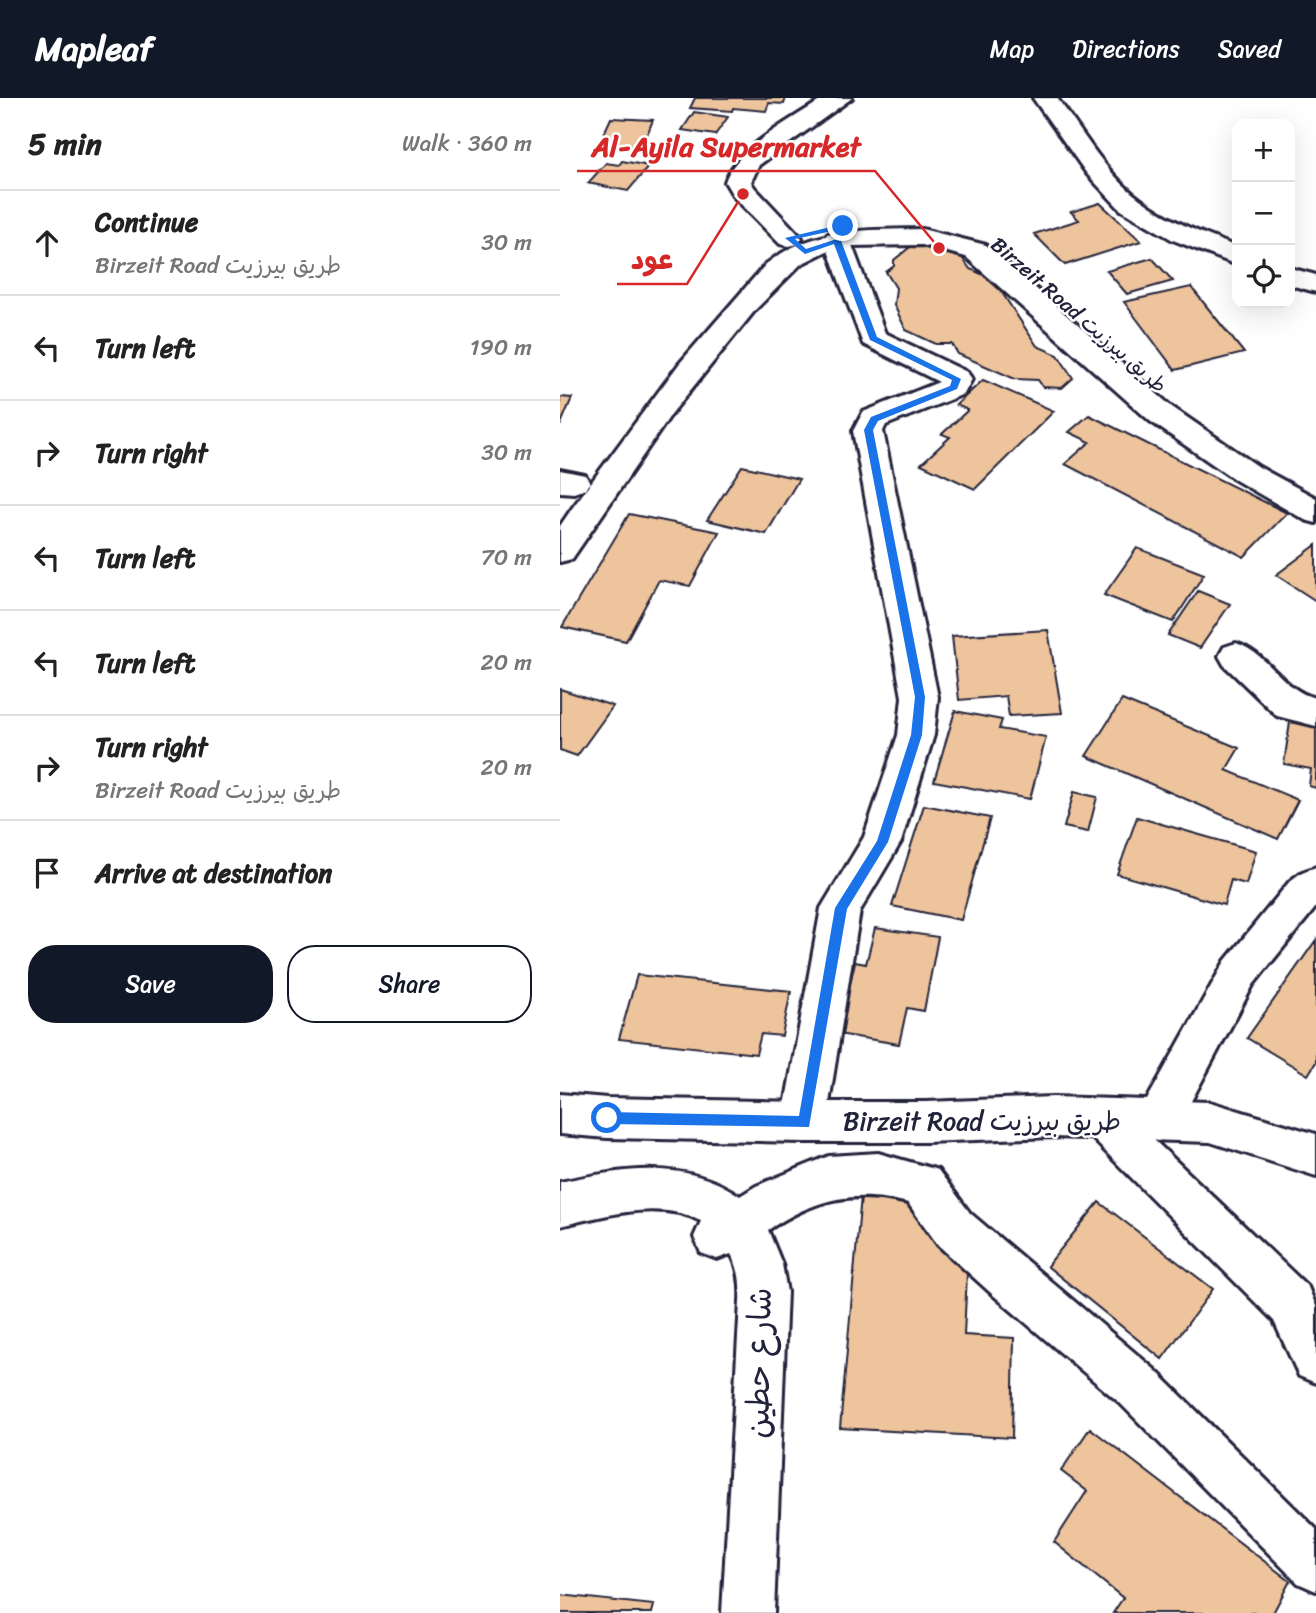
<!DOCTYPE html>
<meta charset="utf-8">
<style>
:root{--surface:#fff;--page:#f2f2f2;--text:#222;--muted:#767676;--line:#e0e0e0;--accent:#111827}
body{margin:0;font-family:Sriracha,"Playpen Sans Arabic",sans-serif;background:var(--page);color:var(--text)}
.controls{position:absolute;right:21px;top:21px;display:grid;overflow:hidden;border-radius:14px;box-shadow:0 7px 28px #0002}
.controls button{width:63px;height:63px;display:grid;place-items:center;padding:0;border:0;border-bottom:2px solid var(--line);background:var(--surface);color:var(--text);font:35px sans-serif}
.stop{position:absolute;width:21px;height:21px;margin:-16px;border:5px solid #1a73e8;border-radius:50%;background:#fff}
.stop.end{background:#1a73e8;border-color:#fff;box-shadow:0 2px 7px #0008}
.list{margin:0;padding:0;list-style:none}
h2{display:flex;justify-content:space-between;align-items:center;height:91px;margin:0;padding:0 28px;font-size:30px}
h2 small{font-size:23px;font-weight:400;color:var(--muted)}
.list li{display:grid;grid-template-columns:46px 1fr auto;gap:21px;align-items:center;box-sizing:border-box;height:105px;padding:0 28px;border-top:2px solid var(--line)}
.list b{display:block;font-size:26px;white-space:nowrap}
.list p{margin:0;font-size:23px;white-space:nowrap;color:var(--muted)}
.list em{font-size:23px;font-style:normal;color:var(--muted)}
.actions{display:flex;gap:14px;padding:21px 28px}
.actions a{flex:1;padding:16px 0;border:2px solid var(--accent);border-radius:28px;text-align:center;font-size:24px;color:var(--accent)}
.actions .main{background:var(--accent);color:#fff}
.icon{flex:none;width:38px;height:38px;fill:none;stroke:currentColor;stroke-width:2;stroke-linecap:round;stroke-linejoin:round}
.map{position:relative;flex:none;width:756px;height:1515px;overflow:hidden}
header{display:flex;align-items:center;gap:42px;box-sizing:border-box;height:98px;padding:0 35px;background:var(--accent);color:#fff}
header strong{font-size:33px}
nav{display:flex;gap:38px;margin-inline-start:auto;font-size:24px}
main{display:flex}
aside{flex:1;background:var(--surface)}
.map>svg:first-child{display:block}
.building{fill:#edc49c;stroke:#22223b;stroke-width:2}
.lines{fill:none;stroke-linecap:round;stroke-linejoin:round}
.minor-casing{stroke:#22223b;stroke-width:6}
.major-casing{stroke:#22223b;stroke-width:6}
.minor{fill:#fff;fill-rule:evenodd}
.major{fill:#fff;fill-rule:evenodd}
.route{fill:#1a73e8}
.labels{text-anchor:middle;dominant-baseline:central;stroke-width:5;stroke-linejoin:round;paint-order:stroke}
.far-street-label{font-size:21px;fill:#22223b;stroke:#fff}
.street-label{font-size:26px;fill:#22223b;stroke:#fff}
.near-street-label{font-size:32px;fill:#22223b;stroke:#fff}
.leader{fill:none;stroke:#d62828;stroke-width:2.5}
.callout-dot{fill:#d62828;stroke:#fff;stroke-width:2.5}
.callout-label{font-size:28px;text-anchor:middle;font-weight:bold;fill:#d62828;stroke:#fff;stroke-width:5;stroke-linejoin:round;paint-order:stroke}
</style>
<header>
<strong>Mapleaf</strong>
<nav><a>Map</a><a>Directions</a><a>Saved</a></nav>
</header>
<main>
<aside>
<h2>5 min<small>Walk · 360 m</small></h2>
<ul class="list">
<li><svg class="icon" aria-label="ahead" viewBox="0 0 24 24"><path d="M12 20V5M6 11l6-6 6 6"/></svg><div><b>Continue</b><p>Birzeit Road طريق بيرزيت</p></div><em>30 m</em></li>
<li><svg class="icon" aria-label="left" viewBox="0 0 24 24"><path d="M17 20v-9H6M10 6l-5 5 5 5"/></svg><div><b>Turn left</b></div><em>190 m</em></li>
<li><svg class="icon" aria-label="right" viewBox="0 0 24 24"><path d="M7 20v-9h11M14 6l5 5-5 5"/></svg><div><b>Turn right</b></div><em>30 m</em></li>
<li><svg class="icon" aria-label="left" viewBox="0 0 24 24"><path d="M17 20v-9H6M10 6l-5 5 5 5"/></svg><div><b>Turn left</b></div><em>70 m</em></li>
<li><svg class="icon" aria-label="left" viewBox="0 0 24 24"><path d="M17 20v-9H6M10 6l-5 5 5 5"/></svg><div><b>Turn left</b></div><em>20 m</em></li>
<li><svg class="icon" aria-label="right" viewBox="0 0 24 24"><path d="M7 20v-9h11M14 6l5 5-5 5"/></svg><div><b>Turn right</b><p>Birzeit Road طريق بيرزيت</p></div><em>20 m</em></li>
<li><svg class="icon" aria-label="arrive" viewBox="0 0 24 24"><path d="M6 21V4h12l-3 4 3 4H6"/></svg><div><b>Arrive at destination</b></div></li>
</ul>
<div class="actions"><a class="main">Save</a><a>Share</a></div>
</aside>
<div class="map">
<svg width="756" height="1515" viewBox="0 0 756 1515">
<rect width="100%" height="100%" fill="#fff"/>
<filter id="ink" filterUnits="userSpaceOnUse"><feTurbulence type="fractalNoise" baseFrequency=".0143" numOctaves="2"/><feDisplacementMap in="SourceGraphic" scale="14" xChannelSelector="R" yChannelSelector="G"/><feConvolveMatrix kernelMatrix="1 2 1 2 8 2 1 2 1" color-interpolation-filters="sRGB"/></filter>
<g filter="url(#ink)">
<path class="building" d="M135,0H226L224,6L209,5L206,13L173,10L172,13L130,10Z
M134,14L168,19L155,37L122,32Z
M51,20L93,22L82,49L39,46Z
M62,63L89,68L68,93L28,85L46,65L59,67Z
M540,105L581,143L505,167L474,136L519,122L511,114Z
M355,145L371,146L401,158L410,171L433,181L477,248L498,257L513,280L502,290L483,289L478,282L455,281L398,256L392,246H376L346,232L334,207L336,190L326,174L334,168V162Z
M592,160L613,183L567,196L547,173Z
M631,189L684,255L615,272L564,204Z
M423,282L494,313L415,391L361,366L390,339L382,336L408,312L396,307Z
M0,299L12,300L0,328Z
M529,317L727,415L684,459L505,366L530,344L509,334Z
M182,368L239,381L206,436L147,422Z
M69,416L159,434L130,488L99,482L66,543L2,529Z
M756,447V503L716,477Z
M577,450L644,476L613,524L544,497Z
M638,493L670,506L640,550L608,537Z
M488,532L502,615L449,618L446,598L399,602L392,538Z
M0,591L53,608L17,658L0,652Z
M562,602L679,650L666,672L738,702L718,741L526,658Z
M395,613L442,622L439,631L486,639L470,701L374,683Z
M730,624L756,629V690L749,688L751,671L724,666Z
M514,694L537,699L528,734L504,729Z
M364,707L430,720L401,822L332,808Z
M577,719L696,753L686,786L671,782L664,807L557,776Z
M315,830L378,839L364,913L347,910L339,946L278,936L295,864L306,866Z
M756,842V964L748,977L687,940Z
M77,877L231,893L222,938L201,936L196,956L59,941Z
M301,1098L364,1106L384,1153L408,1155L404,1237L454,1240L452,1340L280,1330Z
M539,1104L653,1191L602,1261L487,1168Z
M530,1330L730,1483L713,1515H553L563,1500L494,1444L527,1393L501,1373Z
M0,1497L94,1507L92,1515H0Z"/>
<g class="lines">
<defs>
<path id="minor" d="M264,0H292L199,67L191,84L194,89L242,140L238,146L229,148L220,146L174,99L165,84C176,49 234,21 264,0Z
M473,0H497C523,34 545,75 580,101C609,123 644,136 677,149V167L613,142L561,112L527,76Z
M277,134L287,136L290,142L325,235L407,274L412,281L404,296L326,327L323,333L378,599L374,637L341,744L300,813L266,1024L259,1038L244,1044L229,1038L222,1024L261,810L304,739L338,637L342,599L293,333L303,314L379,284L303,246L264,142L267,136Z
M730,170L756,177V194L730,187Z
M0,372L25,377L30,384L25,391L14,395L0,394Z
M676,545C708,555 723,593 756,600V628L717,618L664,567L659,558L664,549Z
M756,769V809L693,887L613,1037L598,1043L593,1041L748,1189L756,1208V1285L739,1278L714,1223L527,1035L520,1021L527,1007L542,1001L557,1007L578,1026L576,1023L583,1009L665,863L730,783L742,774Z
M318,1055L378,1072L410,1115L594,1271L756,1431V1493L738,1485L560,1305L432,1196L378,1147L348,1105C293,1091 255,1101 208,1132L222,1166L227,1194L214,1515H162L180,1204C181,1187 180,1171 171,1156L157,1161L141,1155L134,1139L141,1123C99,1101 43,1118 0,1128V1084C62,1071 125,1060 180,1098L196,1088L269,1058Z"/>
<path id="major" d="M362,131L426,147L612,309L699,369L756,400V425L745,422L677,383L590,323L406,159L362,147L288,148L267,153L241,166L196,211L112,315L12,461L0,464V428L13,409L119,266L206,166C253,129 306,132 362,131Z
M0,996L47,1000L244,1004H366L493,999L650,1004L756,1036V1078L650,1044L493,1039L366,1044H244L47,1040L0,1036Z"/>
</defs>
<use href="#minor" class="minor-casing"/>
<use href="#major" class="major-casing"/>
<use href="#minor" class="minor"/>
<use href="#major" class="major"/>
</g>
</g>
<path class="route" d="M283,126L286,130L235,141L246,151L280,140L317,239L401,281L397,291L318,323L313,332L365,599L362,637L328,744L287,811L249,1029L47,1026L41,1020L47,1014L239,1018L275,810L317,743L351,637L355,599L304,332L311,319L390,288L392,282L310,242L274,146L245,156L225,140Z"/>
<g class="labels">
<g class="far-street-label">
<text transform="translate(519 217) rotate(41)">Birzeit Road طريق بيرزيت</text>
</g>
<g class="street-label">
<text x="422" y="1023">Birzeit Road طريق بيرزيت</text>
</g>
<g class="near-street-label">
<text transform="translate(199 1265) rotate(-89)">شارع حطين</text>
</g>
</g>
<path class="leader" d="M379 150L315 73H17M183 96L127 186H57"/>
<g class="callout-dot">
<circle cx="379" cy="150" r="7"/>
<circle cx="183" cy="96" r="7"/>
</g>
<g class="callout-label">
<text x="166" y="58">Al-Ayila Supermarket</text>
<text x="92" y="171">عود</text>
</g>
</svg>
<div class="controls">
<button>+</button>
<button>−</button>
<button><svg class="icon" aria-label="locate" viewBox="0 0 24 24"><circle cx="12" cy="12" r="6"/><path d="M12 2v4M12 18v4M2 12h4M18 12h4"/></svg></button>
</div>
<div class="stop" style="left:47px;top:1020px"></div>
<div class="stop end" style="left:283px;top:128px"></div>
</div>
</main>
